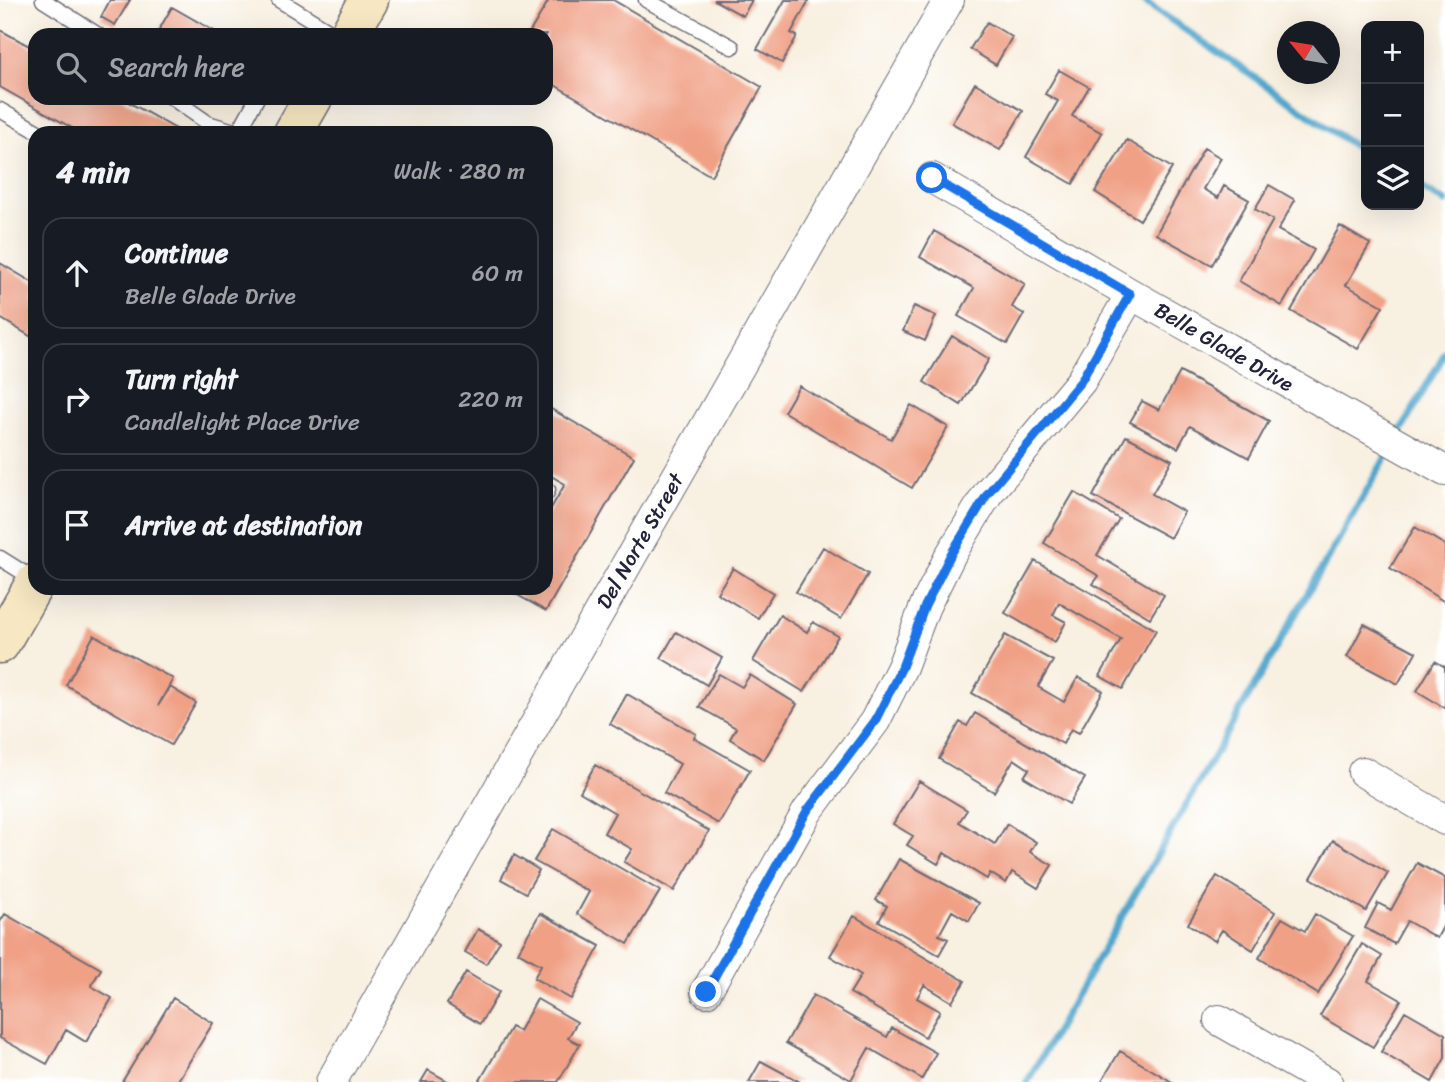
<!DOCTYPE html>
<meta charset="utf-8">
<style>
:root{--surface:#171b24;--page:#20242c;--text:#f1f3f6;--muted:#9ea1a6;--line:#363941}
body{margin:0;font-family:Sriracha,sans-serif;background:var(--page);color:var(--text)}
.controls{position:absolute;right:21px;top:21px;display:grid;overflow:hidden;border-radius:14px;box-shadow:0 7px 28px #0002}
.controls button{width:63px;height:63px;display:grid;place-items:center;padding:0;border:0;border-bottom:2px solid var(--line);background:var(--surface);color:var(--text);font:35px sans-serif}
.compass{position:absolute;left:1277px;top:21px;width:63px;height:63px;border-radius:50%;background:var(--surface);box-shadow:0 7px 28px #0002;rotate:300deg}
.stop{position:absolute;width:21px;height:21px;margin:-16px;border:5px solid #1a73e8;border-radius:50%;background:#fff}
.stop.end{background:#1a73e8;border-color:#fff;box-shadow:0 2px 7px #0008}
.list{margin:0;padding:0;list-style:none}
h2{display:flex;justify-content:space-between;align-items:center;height:91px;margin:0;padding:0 28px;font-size:30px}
h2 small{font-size:23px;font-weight:400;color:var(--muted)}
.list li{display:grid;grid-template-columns:46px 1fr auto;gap:21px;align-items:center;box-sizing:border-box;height:112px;margin:0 14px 14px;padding:0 14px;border:2px solid var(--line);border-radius:21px}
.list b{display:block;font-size:26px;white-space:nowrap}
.list p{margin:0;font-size:23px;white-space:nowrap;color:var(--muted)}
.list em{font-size:23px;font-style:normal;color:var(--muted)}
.icon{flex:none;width:38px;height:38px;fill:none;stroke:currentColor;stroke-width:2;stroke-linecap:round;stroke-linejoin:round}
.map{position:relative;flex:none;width:1445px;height:1082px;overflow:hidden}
.search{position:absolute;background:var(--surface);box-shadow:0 7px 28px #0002;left:28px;top:28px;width:525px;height:77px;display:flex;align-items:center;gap:18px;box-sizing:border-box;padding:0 24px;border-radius:21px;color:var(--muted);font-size:26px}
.panel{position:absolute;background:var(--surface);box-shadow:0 7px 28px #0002;left:28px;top:126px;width:525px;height:469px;border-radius:21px}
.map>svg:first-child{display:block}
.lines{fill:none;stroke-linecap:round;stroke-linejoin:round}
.stream{stroke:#50a6cc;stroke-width:7}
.building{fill:#f0a085}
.service-casing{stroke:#6d6a75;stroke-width:17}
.minor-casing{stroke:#6d6a75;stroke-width:32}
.secondary-casing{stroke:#6d6a75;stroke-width:41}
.service{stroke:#fff;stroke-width:14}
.minor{stroke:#fff;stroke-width:30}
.secondary{stroke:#f7e8c3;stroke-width:38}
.route{stroke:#1a73e8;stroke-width:9}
.labels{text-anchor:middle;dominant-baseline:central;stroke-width:5;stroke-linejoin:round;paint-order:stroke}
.street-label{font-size:21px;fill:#22223b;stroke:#fff}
</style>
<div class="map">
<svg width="1445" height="1082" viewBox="0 0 1445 1082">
<rect width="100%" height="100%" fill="#fff"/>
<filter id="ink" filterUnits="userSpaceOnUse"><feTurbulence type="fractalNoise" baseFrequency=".0143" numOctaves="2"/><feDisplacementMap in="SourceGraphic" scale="14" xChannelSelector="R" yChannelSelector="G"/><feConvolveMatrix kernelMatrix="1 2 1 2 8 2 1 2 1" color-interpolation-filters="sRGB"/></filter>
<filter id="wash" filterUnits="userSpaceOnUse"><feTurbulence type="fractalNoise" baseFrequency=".00686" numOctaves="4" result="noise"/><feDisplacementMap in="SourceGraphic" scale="28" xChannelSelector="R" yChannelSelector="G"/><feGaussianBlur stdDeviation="1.57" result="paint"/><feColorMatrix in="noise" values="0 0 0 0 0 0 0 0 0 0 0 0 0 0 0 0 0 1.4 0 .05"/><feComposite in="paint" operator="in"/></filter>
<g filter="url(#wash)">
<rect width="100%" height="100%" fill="#f8f0e0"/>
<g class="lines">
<path class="stream" d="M1142,0L1366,154
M1419,186L1445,202
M1397,438L1445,353
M1027,1082L1391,448"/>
</g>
<g id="blocks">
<path class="building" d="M110,0H130L115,25L101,17Z
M549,0H613L762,87L711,176L546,80V35H528Z
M714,0H752L743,16Z
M785,0H809L791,33L797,36L782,63L757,49Z
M172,7L221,35H156Z
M987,22L1012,37L996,65L970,49Z
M0,30L35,49V98H121L183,133H81L0,87Z
M1059,70L1089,87L1072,116L1102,133L1073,184L1026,157L1058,101L1045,94Z
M975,83L1023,111L1000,150L952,123Z
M1127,140L1172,168L1140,220L1095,192Z
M1204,148L1221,158L1203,189L1218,198L1224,186L1249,200L1212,265L1156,234Z
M1269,185L1295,200L1278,230L1314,250L1282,306L1239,281L1273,220L1255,209Z
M1340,226L1370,244L1346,285L1383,306L1358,349L1291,311Z
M934,231L1025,284L1012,307L1024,314L1007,344L958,316L974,288L920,257Z
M0,263L35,284V339L0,318Z
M914,306L936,316L925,341L903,331Z
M952,336L989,359L961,405L924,382Z
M1180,372L1269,421L1249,458L1190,426L1178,448L1130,422L1142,401L1159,410Z
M799,386L891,439L911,405L948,427L912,488L784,412Z
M546,406L634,457L546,611L505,588H546V517L565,484L546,473Z
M1126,436L1172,460L1152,494L1184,512L1170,538L1093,496Z
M1074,492L1119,519L1097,555L1164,595L1150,618L1093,584L1099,576L1044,543Z
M1415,527L1445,545V602L1390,568Z
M823,547L868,574L841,619L796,592Z
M1035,561L1156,630L1123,689L1100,676L1121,639L1059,603L1053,615L1066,622L1055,642L1005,613Z
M733,568L773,593L758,618L717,593Z
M780,615L807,632L813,622L838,636L804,692L753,661Z
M1364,624L1416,652L1398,684L1347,657Z
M676,632L722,658L707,685L661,658Z
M94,635L173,679L158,706L170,687L196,703L171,745L66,685Z
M1005,635L1053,661L1038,687L1064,702L1078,677L1103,691L1079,733L1071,729L1063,744L972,693Z
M1435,661L1445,667V708L1417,691Z
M719,674L742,687L750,675L797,704L764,760L730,739L736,728L699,707Z
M627,694L696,734L694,738L750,770L719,824L664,793L680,764L610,724Z
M975,713L1085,778L1069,804L1024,777L1029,769L1014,759L994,792L939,759L960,722L967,726Z
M595,765L709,831L674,891L624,862L632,849L604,833L615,813L580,792Z
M919,781L967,810L959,822L995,844L1007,824L1036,842L1030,852L1052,865L1038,888L1012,872L1006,883L990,873L987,879L944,853L938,864L907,845L913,836L893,824Z
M553,829L660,891L628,944L577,914L589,892L534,861Z
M1333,840L1388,873L1366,911L1311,878Z
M514,855L539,870L526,893L501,879Z
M899,859L979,903L969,921L952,911L939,935L948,939L939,955L879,921L887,906L876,900Z
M1417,863L1445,878V923L1437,938L1407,921L1394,944L1365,928L1378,903L1391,910Z
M1217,876L1275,912L1253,950L1222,930L1215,941L1188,924Z
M540,913L600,946L571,999L534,978L541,965L518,952Z
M5,914L101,969L91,986L112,998L86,1042L66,1030L47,1064L0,1038V922Z
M1315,914L1353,936L1318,994L1259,958L1282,918L1305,931Z
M854,916L965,981L952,1002L924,985L917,998L940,1011L925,1037L850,993L861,975L830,956Z
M478,929L500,941L486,964L465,952Z
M1362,944L1382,956L1368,981L1401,1000L1373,1047L1320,1016Z
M466,972L499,992L480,1024L447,1004Z
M813,995L887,1037L892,1028L936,1053L922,1079L869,1048L851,1080L786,1043Z
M173,998L213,1023L177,1082H122Z
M537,999L577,1022L568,1038L580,1044L558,1082H479L511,1027L519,1031Z
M1405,1011L1445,1034V1058L1432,1082L1381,1052Z
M1120,1051L1172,1082H1101Z
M761,1061L800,1082H749Z
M428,1070L449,1082H421Z"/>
</g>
</g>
<g filter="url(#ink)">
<use href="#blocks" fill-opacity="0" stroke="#6d6a75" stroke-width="2"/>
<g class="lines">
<defs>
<path id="service" d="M43,0L98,35
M279,0L336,35
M646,0L732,47
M172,98L208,123L237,132
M0,110L40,133
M238,133L257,98
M546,494L548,490
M0,558L35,580"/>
<path id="minor" d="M932,178L1131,294L1445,471
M1363,772L1445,820
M706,992L807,812L875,721L902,667L925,606L951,554L988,493L1081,381L1131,294
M1219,1020L1327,1082
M331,1082L949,0"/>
<path id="secondary" d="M349,35L369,0
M293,133L313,98
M0,644L35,583"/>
</defs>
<use href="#service" class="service-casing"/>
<use href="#minor" class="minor-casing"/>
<use href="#secondary" class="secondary-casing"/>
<use href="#service" class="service"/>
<use href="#minor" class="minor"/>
<use href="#secondary" class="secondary"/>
</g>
</g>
<g class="lines" filter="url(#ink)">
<path class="route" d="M706,992L807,811L875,721L902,667L925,606L951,554L988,493L1081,381L1130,294L932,178"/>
</g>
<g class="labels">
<g class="street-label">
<text transform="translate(1224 347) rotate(30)">Belle Glade Drive</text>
<text transform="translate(640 541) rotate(-60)">Del Norte Street</text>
</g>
</g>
</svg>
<div class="controls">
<button>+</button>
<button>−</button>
<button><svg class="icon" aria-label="layers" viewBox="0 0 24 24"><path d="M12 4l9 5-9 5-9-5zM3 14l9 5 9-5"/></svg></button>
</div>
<svg class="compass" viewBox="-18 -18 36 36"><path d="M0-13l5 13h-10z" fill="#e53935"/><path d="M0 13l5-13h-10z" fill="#9ea1a6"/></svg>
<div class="stop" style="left:932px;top:178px"></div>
<div class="stop end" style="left:706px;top:992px"></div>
<div class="search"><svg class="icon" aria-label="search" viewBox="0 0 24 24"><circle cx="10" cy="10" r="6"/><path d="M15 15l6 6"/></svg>Search here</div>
<section class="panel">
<h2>4 min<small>Walk · 280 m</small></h2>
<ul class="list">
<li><svg class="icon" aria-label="ahead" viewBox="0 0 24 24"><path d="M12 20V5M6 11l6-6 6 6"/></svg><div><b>Continue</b><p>Belle Glade Drive</p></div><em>60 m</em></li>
<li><svg class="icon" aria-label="right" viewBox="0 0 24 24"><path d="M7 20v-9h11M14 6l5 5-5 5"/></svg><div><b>Turn right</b><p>Candlelight Place Drive</p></div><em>220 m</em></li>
<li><svg class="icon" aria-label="arrive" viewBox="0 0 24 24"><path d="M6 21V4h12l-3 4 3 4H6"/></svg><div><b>Arrive at destination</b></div></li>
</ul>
</section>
</div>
